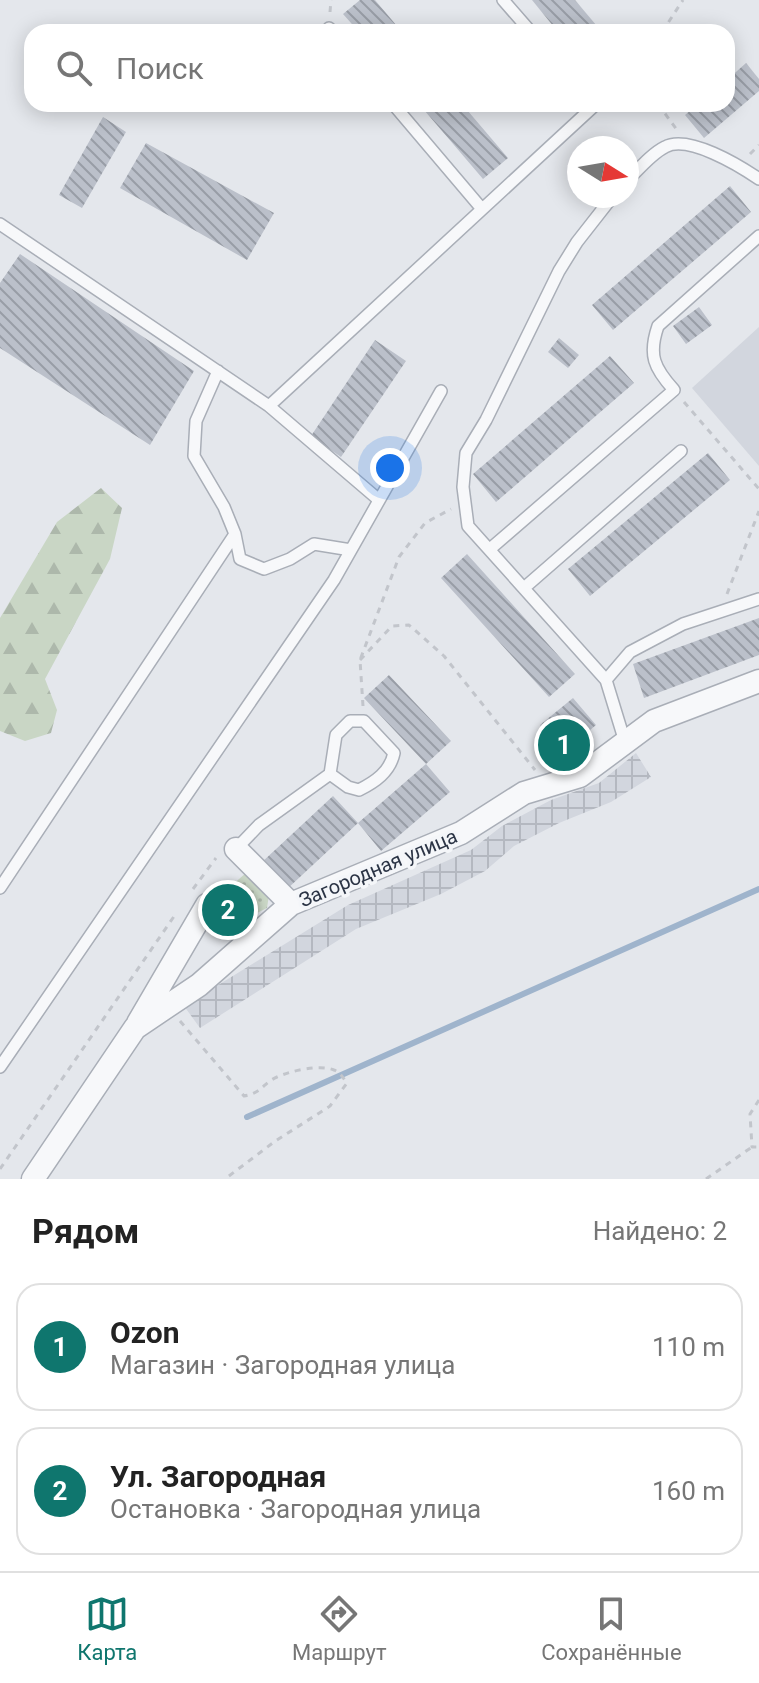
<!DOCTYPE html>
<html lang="ru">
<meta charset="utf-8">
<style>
:root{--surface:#fff;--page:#f2f2f2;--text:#222;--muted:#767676;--line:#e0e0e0;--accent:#0f766e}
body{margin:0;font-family:Roboto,sans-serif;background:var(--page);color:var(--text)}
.compass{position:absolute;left:567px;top:136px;width:72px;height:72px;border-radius:50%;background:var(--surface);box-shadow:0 4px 20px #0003;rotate:101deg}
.you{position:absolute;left:390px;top:468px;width:28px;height:28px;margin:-20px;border:6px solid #fff;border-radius:50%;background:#1a73e8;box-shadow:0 0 0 12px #1a73e833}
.badge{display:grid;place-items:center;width:52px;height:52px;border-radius:50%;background:var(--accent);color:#fff;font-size:26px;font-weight:700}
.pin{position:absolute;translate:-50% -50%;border:4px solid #fff;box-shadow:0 2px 8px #0006}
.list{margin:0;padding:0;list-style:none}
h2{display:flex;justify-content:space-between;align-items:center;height:104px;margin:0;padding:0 32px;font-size:34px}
h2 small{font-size:26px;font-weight:400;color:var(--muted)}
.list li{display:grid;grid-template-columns:52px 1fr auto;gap:24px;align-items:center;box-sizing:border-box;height:128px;margin:0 16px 16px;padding:0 16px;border:2px solid var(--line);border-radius:24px}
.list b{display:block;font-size:30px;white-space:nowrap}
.list p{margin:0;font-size:26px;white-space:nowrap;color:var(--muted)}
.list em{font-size:26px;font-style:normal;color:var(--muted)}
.icon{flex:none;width:44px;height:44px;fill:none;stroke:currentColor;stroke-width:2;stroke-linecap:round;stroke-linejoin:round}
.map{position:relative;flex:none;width:759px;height:1179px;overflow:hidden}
.search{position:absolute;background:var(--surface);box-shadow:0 4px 20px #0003;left:24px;right:24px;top:24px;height:88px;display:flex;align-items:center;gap:20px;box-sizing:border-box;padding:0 28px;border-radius:24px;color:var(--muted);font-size:30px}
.sheet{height:392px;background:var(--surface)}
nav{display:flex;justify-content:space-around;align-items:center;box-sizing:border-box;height:112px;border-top:2px solid var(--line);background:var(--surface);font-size:22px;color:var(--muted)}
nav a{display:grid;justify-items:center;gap:4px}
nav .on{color:var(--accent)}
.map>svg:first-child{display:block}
.built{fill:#d2d6de}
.industrial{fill:url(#industrial-grid)}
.grass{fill:url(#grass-dots)}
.forest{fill:url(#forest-firs)}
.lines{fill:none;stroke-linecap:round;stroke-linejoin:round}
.stream{stroke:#9fb4cc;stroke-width:6}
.building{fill:url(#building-back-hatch)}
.service-casing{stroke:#a9aeb7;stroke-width:14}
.minor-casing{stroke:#a9aeb7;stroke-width:25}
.path{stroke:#c2c5cb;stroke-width:3;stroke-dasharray:6 6;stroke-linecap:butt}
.service{stroke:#f7f8fa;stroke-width:11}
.minor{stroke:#f7f8fa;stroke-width:22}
.labels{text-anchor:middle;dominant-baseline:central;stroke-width:7;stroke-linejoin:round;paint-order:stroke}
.street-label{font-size:20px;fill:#2b3445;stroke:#f4f6f9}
</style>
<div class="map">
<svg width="759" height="1179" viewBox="0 0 759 1179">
<defs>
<pattern id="industrial-grid" width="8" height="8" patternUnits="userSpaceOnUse" patternTransform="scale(2)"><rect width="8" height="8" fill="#d2d6de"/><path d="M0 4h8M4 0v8" fill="none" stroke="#b4b8c0"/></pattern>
<pattern id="grass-dots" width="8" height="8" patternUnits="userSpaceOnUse" patternTransform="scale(2)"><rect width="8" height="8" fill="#c9d6c5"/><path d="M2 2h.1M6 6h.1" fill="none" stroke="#adb8ab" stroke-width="1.8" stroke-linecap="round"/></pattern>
<pattern id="forest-firs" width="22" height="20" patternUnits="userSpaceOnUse" patternTransform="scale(2)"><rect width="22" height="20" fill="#c9d6c5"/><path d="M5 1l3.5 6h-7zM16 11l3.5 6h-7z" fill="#adb8ab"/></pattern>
<pattern id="building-back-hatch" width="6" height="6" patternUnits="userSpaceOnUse" patternTransform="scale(2)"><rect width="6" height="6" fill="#bbc0ca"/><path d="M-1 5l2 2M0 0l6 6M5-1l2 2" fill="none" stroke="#989da6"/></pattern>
</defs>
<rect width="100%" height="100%" fill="#e4e7ec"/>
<path class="built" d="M759,327V466L692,388Z"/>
<path class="industrial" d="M636,753L651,777L611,802L559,823L514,846L485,871L441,894L356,929L200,1028L184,1006L348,905L471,850L502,826L551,800L599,783Z"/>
<path class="grass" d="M247,872L269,895L267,908L255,914L230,887Z"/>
<path class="forest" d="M101,488L122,508L110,559L45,679L57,710L51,733L25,741L0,731V618L57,522Z"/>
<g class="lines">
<path class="stream" d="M247,1117L759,889"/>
</g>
<path class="building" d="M360,0H375L402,32H359L343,14Z
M532,0H575L602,32H558Z
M746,63L759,79V91L704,138L685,115L698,104H727V80Z
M419,104H462L508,158L483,179Z
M103,117L126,132L82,208L59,195Z
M146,143L274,213L247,260L120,188Z
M730,186L751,212L613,330L592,305Z
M20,254L194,371L150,445L0,348V283Z
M699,307L712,325L686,344L673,326Z
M559,338L579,355L568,368L548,352Z
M375,340L406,361L341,457L311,436Z
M610,356L634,383L496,502L473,474Z
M708,453L730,480L590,596L568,569Z
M467,554L575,674L549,697L441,578Z
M759,618V655L644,698L633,664Z
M389,675L451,741L426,764L364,698Z
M573,698L596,725L563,753L540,725Z
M426,764L450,792L381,851L358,823L286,890L261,863L333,796L358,823Z"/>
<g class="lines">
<defs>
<path id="service" d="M503,0L531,32
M329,28L333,32
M393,104L482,209
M627,181C638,170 651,154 665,147C688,134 740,166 759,179
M613,196L577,242L559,271L486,420L466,453L463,487L468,526L606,680L630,652L683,624L759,599
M0,224L269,406L379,500
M218,371L196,421L194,456L224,507L235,534L240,559L264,569L290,559L314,544L351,550
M269,406L594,106L593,104
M490,549L674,390C654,368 648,355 658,326L759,236
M524,588L681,451
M606,680L625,742
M236,849L259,825L330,774L348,787L359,790C375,782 390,772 394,753L364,721H350L336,735L330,774
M0,888L235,534
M0,1067L334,580L441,391"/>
<path id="minor" d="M236,849L291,904
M138,1023L207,905
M33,1179L135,1028L199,985L291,904L461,833L524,793L580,776L654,721L759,681"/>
</defs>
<use href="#service" class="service-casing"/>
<use href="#minor" class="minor-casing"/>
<path class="path" d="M330,12L331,0
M662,32L683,0
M658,104L677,130
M750,154L759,145
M684,402L759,489
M727,594L759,511
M360,660L392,626L409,625L444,656L535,770
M363,706L360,660L399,557L425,523L451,509
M193,889L216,858
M180,1021L244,1096C262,1093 263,1083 277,1077C290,1071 320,1064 334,1070C340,1072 343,1078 347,1083L330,1106L274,1142L225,1179
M759,1100L750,1114L752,1147H759
M0,1169L175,915
M706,1179L752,1147"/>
<use href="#service" class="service"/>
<use href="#minor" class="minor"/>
</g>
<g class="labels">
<g class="street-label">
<text transform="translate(378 868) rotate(-23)">Загородная улица</text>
</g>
</g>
</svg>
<svg class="compass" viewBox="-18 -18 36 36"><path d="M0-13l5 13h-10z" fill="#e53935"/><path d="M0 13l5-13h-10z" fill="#767676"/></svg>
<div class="you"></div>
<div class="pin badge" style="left:564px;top:745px">1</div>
<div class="pin badge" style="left:228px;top:910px">2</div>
<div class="search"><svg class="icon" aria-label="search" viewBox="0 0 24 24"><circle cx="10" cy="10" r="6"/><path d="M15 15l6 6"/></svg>Поиск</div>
</div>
<section class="sheet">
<h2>Рядом<small>Найдено: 2</small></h2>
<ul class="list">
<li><span class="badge">1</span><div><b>Ozon</b><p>Магазин · Загородная улица</p></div><em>110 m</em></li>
<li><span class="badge">2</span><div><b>Ул. Загородная</b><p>Остановка · Загородная улица</p></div><em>160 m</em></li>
</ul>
</section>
<nav>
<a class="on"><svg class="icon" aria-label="map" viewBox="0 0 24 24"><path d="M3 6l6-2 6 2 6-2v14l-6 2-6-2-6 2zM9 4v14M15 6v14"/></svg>Карта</a>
<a><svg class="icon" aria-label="directions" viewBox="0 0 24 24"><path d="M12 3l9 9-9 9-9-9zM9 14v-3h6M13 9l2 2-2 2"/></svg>Маршрут</a>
<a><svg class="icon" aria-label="saved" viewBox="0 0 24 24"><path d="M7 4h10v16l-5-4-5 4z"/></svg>Сохранённые</a>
</nav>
